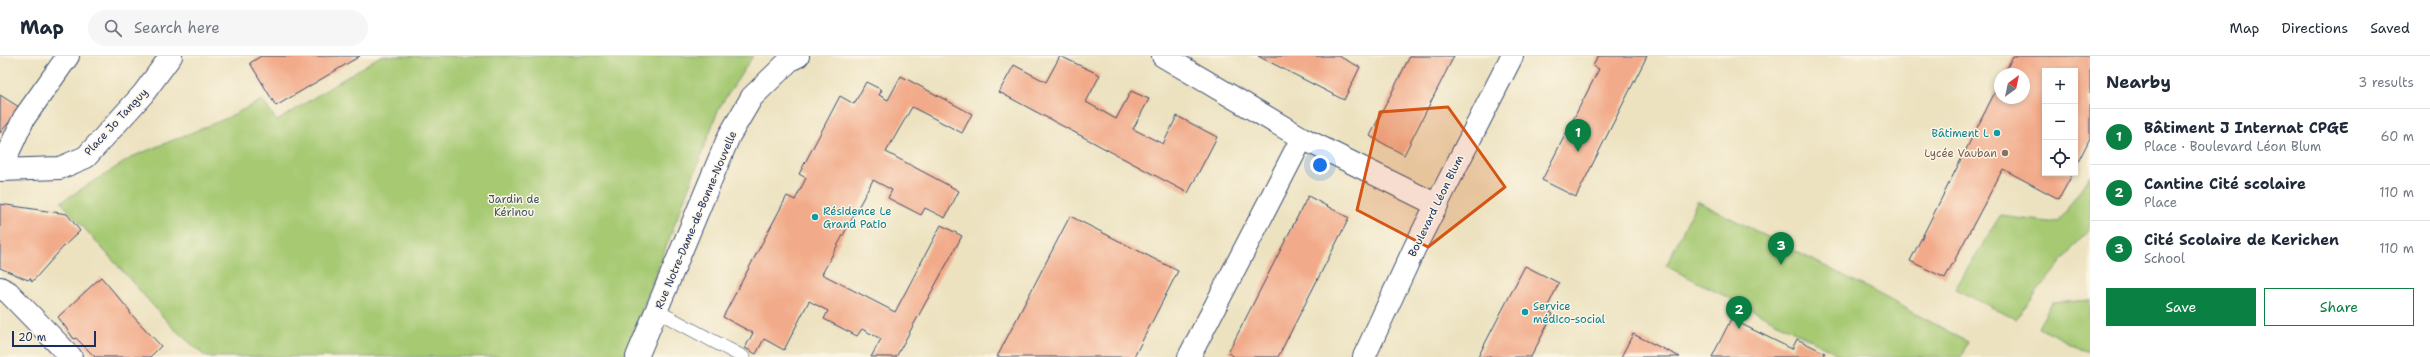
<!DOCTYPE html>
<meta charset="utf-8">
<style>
:root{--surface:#fff;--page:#f6f6f7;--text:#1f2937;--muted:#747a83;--line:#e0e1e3;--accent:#0b8043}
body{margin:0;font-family:"Shantell Sans",sans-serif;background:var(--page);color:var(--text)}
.controls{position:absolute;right:12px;top:12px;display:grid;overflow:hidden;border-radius:0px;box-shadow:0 2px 6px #0003}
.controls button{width:36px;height:36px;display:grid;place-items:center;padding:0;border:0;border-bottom:1px solid var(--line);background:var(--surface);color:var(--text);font:20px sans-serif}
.compass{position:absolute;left:1994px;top:12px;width:36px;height:36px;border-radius:50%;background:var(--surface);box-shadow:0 2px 6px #0003;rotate:33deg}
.scale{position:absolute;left:12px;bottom:10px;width:84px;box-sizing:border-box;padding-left:4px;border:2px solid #1b2f5e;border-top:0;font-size:11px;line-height:14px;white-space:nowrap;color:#1b2f5e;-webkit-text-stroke:3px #fcf5e5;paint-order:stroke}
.you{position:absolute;left:1320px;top:109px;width:14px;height:14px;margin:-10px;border:3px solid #fff;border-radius:50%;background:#1a73e8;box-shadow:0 0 0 6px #1a73e833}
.badge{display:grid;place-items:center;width:26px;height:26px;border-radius:50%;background:var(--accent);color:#fff;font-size:13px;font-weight:700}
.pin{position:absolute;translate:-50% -33px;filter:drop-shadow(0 1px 2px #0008)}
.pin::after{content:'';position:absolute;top:21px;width:14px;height:12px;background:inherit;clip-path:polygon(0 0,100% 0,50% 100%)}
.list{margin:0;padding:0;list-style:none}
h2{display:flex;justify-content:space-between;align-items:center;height:52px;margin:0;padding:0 16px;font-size:17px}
h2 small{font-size:13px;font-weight:400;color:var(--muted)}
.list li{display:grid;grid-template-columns:26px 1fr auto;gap:12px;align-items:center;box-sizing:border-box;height:56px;padding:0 16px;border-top:1px solid var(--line)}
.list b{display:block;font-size:15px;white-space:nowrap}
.list p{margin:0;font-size:13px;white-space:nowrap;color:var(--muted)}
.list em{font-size:13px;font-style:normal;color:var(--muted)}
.actions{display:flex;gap:8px;padding:12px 16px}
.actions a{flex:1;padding:9px 0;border:1px solid var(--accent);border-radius:0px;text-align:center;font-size:14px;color:var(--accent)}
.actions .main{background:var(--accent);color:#fff}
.icon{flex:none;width:22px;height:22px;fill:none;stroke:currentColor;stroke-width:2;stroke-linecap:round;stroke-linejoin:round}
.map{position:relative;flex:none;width:2090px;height:301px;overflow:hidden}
header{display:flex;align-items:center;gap:24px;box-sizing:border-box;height:56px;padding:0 20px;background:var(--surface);border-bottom:1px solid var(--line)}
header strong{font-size:19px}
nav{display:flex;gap:22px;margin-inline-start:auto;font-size:14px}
.search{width:280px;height:36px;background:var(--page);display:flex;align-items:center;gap:10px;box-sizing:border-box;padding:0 14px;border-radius:22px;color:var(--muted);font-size:15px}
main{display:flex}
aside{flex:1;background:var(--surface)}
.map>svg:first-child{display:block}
.green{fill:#a6c972;stroke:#607c68}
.building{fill:#f2ab8a}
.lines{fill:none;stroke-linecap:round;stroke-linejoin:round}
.service-casing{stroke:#3a4a6d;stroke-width:14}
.minor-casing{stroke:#3a4a6d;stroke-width:24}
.secondary-casing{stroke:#3a4a6d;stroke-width:24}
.service{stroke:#fff;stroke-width:13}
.minor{stroke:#fff;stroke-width:22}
.secondary{stroke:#fff;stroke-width:22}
.marked{fill:#d45514;fill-opacity:0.2;stroke:#d45514;stroke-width:3;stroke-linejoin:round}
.culture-dot{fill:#0f9aa8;stroke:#fcf5e5;stroke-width:1.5}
.education-dot{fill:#8d6e63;stroke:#fcf5e5;stroke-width:1.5}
.labels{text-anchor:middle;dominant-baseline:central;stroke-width:3;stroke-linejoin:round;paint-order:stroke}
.street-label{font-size:11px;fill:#1b2f5e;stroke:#fcf5e5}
.culture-label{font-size:11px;fill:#0d838f;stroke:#fcf5e5;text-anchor:start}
.education-label{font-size:11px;fill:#785e54;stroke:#fcf5e5;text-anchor:end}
.park-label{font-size:11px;fill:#3e5663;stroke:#fcf5e5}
</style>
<header>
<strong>Map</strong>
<div class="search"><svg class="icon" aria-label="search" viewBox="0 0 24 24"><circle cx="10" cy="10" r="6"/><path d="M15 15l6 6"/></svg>Search here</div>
<nav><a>Map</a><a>Directions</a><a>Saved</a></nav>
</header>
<main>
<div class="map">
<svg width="2090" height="301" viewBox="0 0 2090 301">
<rect width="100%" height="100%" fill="#fcf5e5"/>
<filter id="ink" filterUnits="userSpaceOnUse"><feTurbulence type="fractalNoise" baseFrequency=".025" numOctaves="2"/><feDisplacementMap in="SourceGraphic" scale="8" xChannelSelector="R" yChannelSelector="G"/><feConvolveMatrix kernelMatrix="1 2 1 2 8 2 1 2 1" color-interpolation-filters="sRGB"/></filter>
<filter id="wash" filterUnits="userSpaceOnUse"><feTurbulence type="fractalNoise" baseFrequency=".012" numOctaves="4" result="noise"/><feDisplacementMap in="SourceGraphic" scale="16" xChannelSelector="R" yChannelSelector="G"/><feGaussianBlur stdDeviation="0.9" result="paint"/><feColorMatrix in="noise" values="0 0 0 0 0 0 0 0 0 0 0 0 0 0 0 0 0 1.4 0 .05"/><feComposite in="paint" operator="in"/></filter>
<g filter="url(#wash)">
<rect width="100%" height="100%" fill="#ece2c0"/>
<path class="green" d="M380,0H753L719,52L624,301H206L173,272L61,146L134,100L227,62L262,44L277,65Z
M2090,119V171L2015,263L1955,233L2000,160L2058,167Z
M1697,145L1864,230L1968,286L1961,301H1844L1666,210Z
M2090,244V297L2038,271L2052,247Z"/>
<g id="blocks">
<path class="building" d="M261,0H360L276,50L250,7Z
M1060,0L1100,19L1086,46L1116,63L1131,35L1149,43L1133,73L1163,88L1177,60L1217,81L1188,137L999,36L1014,9L1046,26Z
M1258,0H1338L1360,11L1344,44Z
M1410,0H1454L1404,99L1370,80Z
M1598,0H1647L1576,141L1542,124L1599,13L1593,10Z
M2013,0H2090V82L2075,112V15H2045V117H2073L2059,143L2003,113L1945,222L1910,205L2000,26V42H2024V18H2004Z
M901,20L972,58L962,77L912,51L886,96L959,135L945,162L925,152L921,159L888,142L892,134L873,124L822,218L895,256L941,169L962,180L896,301H871L881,283L862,273L857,280L824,263L828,255L809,245L784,294L764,283L756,298L745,292L753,277L723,261L787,140L795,144L806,122L799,118L840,40L854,48L866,26L882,34L879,39L888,44Z
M0,39L19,51L11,64L0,77Z
M1308,140L1349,162L1278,301H1235L1228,297Z
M0,148L67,158L80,175L65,189L32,226L30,222L28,224L0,212Z
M1070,160L1178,215L1134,301H997Z
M1525,210L1559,227L1546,254L1553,258L1531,301H1478Z
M101,221L130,255V257L161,290L150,301H95L76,282L74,283L58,261Z
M1731,263L1792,293L1797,283L1825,297L1823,301H1712Z
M1633,278L1680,301H1621Z"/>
</g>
</g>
<g filter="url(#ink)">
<use href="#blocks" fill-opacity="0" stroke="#3a4a6d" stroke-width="1"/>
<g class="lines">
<defs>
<path id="service" d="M657,255L743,301"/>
<path id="minor" d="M68,0L24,62L0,114L60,112L86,101L143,38L171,0
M1163,0L1302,82L1437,149
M0,232L8,236L71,301
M637,301L729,80L752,41L790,4L798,0
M1189,301L1302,82"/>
<path id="secondary" d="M1364,301L1415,191L1512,0"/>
</defs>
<use href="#service" class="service-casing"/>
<use href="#minor" class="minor-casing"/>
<use href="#secondary" class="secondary-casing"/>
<use href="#service" class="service"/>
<use href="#minor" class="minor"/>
<use href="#secondary" class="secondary"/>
</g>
</g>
<path class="marked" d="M1448,51L1505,131L1428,191L1357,154L1380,56Z"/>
<g class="culture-dot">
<circle cx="1997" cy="77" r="4"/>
<circle cx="815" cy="161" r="4"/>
<circle cx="1525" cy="256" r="4"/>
</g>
<circle class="education-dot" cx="2005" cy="97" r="4"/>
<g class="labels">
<g class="street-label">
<text transform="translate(116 66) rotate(-47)">Place Jo Tanguy</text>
<text transform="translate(1436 150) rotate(-64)">Boulevard Léon Blum</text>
<text transform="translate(696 164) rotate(-67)">Rue Notre-Dame-de-Bonne-Nouvelle</text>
</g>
<g class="culture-label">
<text x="1989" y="77" text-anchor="end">Bâtiment L</text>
<text x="823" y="155">Résidence Le<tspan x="823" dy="13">Grand Patio</tspan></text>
<text x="1533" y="250">Service<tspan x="1533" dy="13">médico-social</tspan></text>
</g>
<g class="education-label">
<text x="1997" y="97">Lycée Vauban</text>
</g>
<g class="park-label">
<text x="514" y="143">Jardin de<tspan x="514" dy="13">Kérinou</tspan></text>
</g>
</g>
</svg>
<div class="controls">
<button>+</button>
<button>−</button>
<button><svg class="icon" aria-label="locate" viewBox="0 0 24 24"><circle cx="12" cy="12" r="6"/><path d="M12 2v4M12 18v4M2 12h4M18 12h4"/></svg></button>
</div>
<svg class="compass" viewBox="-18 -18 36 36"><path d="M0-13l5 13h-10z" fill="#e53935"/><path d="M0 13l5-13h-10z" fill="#747a83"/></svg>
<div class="scale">20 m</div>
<div class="you"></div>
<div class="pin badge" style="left:1578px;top:96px">1</div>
<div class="pin badge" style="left:1739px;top:273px">2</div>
<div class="pin badge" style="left:1781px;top:209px">3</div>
</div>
<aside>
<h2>Nearby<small>3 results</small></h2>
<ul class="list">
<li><span class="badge">1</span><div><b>Bâtiment J Internat CPGE</b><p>Place · Boulevard Léon Blum</p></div><em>60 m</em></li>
<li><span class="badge">2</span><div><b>Cantine Cité scolaire</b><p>Place</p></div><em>110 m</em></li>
<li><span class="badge">3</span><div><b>Cité Scolaire de Kerichen</b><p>School</p></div><em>110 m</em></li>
</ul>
<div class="actions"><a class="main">Save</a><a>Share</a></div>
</aside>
</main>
